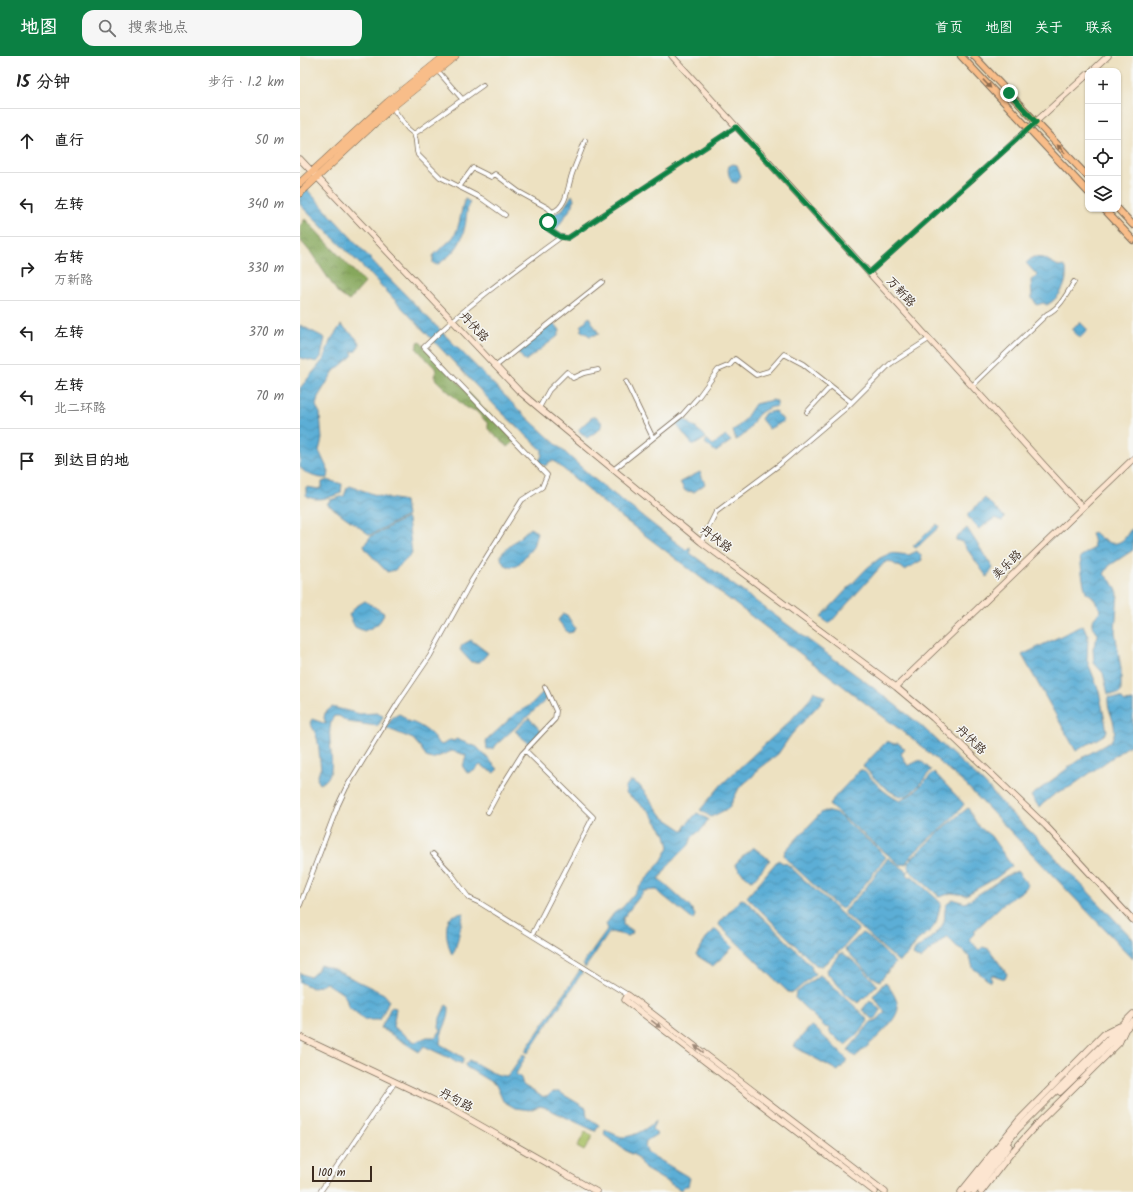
<!DOCTYPE html>
<html lang="zh">
<meta charset="utf-8">
<style>
:root{--surface:#fff;--page:#f6f6f6;--text:#222;--muted:#767676;--line:#e0e0e0;--accent:#0b8043}
body{margin:0;font-family:Kalam,"LXGW WenKai TC",sans-serif;background:var(--page);color:var(--text)}
.controls{position:absolute;right:12px;top:12px;display:grid;overflow:hidden;border-radius:8px;box-shadow:0 1px 3px #0004}
.controls button{width:36px;height:36px;display:grid;place-items:center;padding:0;border:0;border-bottom:1px solid var(--line);background:var(--surface);color:var(--text);font:20px sans-serif}
.scale{position:absolute;left:12px;bottom:10px;width:60px;box-sizing:border-box;padding-left:4px;border:2px solid #3b2a1e;border-top:0;font-size:11px;line-height:14px;white-space:nowrap;color:#3b2a1e;-webkit-text-stroke:3px #f6f6f2;paint-order:stroke}
.stop{position:absolute;width:12px;height:12px;margin:-9px;border:3px solid #0b8043;border-radius:50%;background:#fff}
.stop.end{background:#0b8043;border-color:#fff;box-shadow:0 1px 4px #0008}
.list{margin:0;padding:0;list-style:none}
h2{display:flex;justify-content:space-between;align-items:center;height:52px;margin:0;padding:0 16px;font-size:17px}
h2 small{font-size:13px;font-weight:400;color:var(--muted)}
.list li{display:grid;grid-template-columns:26px 1fr auto;gap:12px;align-items:center;box-sizing:border-box;height:64px;padding:0 16px;border-top:1px solid var(--line)}
.list b{display:block;font-size:15px;white-space:nowrap}
.list p{margin:0;font-size:13px;white-space:nowrap;color:var(--muted)}
.list em{font-size:13px;font-style:normal;color:var(--muted)}
.icon{flex:none;width:22px;height:22px;fill:none;stroke:currentColor;stroke-width:2;stroke-linecap:round;stroke-linejoin:round}
.map{position:relative;flex:none;width:833px;height:1136px;overflow:hidden}
header{display:flex;align-items:center;gap:24px;box-sizing:border-box;height:56px;padding:0 20px;background:var(--accent);color:#fff}
header strong{font-size:19px}
nav{display:flex;gap:22px;margin-inline-start:auto;font-size:14px}
.search{width:280px;height:36px;background:var(--page);display:flex;align-items:center;gap:10px;box-sizing:border-box;padding:0 14px;border-radius:12px;color:var(--muted);font-size:15px}
main{display:flex}
aside{flex:1;background:var(--surface)}
.map>svg:first-child{display:block}
.forest{fill:url(#forest-crowns);stroke:#60683c}
.pitch{fill:#a9c166;stroke:#727642}
.water{fill:url(#water-waves);stroke:#4b6c7a}
.lines{fill:none;stroke-linecap:round;stroke-linejoin:round}
.street-casing{stroke:#796a57;stroke-width:5.5}
.secondary-casing{stroke:#796a57;stroke-width:7}
.primary-casing{stroke:#796a57;stroke-width:8}
.highway-casing{stroke:#796a57;stroke-width:8}
.street{stroke:#fff;stroke-width:4}
.secondary{stroke:#fce5d0;stroke-width:5.5}
.primary{stroke:#f8bd89;stroke-width:6}
.highway{stroke:#f8bd89;stroke-width:7}
.oneway{fill:#906c4e}
.oneway2{fill:#9c8877}
.route{stroke:#0b8043;stroke-width:5}
.labels{text-anchor:middle;dominant-baseline:central;stroke-width:3;stroke-linejoin:round;paint-order:stroke}
.street-label{font-size:12px;fill:#3b2a1e;stroke:#f6f6f2}
</style>
<header>
<strong>地图</strong>
<div class="search"><svg class="icon" aria-label="search" viewBox="0 0 24 24"><circle cx="10" cy="10" r="6"/><path d="M15 15l6 6"/></svg>搜索地点</div>
<nav><a>首页</a><a>地图</a><a>关于</a><a>联系</a></nav>
</header>
<main>
<aside>
<h2>15 分钟<small>步行 · 1.2 km</small></h2>
<ul class="list">
<li><svg class="icon" aria-label="ahead" viewBox="0 0 24 24"><path d="M12 20V5M6 11l6-6 6 6"/></svg><div><b>直行</b></div><em>50 m</em></li>
<li><svg class="icon" aria-label="left" viewBox="0 0 24 24"><path d="M17 20v-9H6M10 6l-5 5 5 5"/></svg><div><b>左转</b></div><em>340 m</em></li>
<li><svg class="icon" aria-label="right" viewBox="0 0 24 24"><path d="M7 20v-9h11M14 6l5 5-5 5"/></svg><div><b>右转</b><p>万新路</p></div><em>330 m</em></li>
<li><svg class="icon" aria-label="left" viewBox="0 0 24 24"><path d="M17 20v-9H6M10 6l-5 5 5 5"/></svg><div><b>左转</b></div><em>370 m</em></li>
<li><svg class="icon" aria-label="left" viewBox="0 0 24 24"><path d="M17 20v-9H6M10 6l-5 5 5 5"/></svg><div><b>左转</b><p>北二环路</p></div><em>70 m</em></li>
<li><svg class="icon" aria-label="arrive" viewBox="0 0 24 24"><path d="M6 21V4h12l-3 4 3 4H6"/></svg><div><b>到达目的地</b></div></li>
</ul>
</aside>
<div class="map">
<svg width="833" height="1136" viewBox="0 0 833 1136">
<defs>
<pattern id="forest-crowns" width="20" height="18" patternUnits="userSpaceOnUse"><rect width="20" height="18" fill="#86a75b"/><path d="M2 6a3 3 0 1 1 6 0M12 15a3 3 0 1 1 6 0" fill="none" stroke="#6f884b"/></pattern>
<pattern id="water-waves" width="16" height="10" patternUnits="userSpaceOnUse"><rect width="16" height="10" fill="#5baed6"/><path d="M0 5q4-4 8 0t8 0" fill="none" stroke="#4c8ead"/></pattern>
</defs>
<rect width="100%" height="100%" fill="#f6f6f2"/>
<filter id="ink" filterUnits="userSpaceOnUse"><feTurbulence type="fractalNoise" baseFrequency=".025" numOctaves="2"/><feDisplacementMap in="SourceGraphic" scale="8" xChannelSelector="R" yChannelSelector="G"/><feConvolveMatrix kernelMatrix="1 2 1 2 8 2 1 2 1" color-interpolation-filters="sRGB"/></filter>
<filter id="wash" filterUnits="userSpaceOnUse"><feTurbulence type="fractalNoise" baseFrequency=".012" numOctaves="4" result="noise"/><feDisplacementMap in="SourceGraphic" scale="16" xChannelSelector="R" yChannelSelector="G"/><feGaussianBlur stdDeviation="0.9" result="paint"/><feColorMatrix in="noise" values="0 0 0 0 0 0 0 0 0 0 0 0 0 0 0 0 0 1.4 0 .05"/><feComposite in="paint" operator="in"/></filter>
<g filter="url(#wash)">
<rect width="100%" height="100%" fill="#ede1c1"/>
<path class="forest" d="M5,163L65,227L49,245L38,237L12,198L0,184V170Z
M119,285L215,385L208,391L188,373V368L176,355L165,351L136,324L134,320L136,315L135,312L116,292Z"/>
<path class="pitch" d="M285,1076L293,1080L284,1095L277,1091Z"/>
<path class="water" d="M433,108L437,109L441,120L437,127L432,126C429,120 427,116 429,110Z
M0,126L80,213L222,357L293,422L386,494L390,491V497L571,630L617,666L684,727L710,756L740,785L833,883V903L666,729L615,685L312,454L254,405H251L245,410L239,406L242,399V394L200,355L72,220L2,151L0,148Z
M272,139L274,143L273,149L255,175L250,172L253,159L263,153Z
M165,143L170,146C166,154 167,161 165,170C161,190 154,197 137,209L133,207V200C139,193 149,187 154,180C161,168 160,155 165,143Z
M733,201L744,202L760,211L763,210L766,212C768,227 761,241 747,249L743,247L737,249L732,242L731,224L738,220L726,207Z
M289,261L299,278L290,280L280,274L282,272L280,270Z
M780,266L788,274L780,282L772,274Z
M252,267H254L260,274L258,280L225,305L217,295Z
M0,269L25,282L21,301L17,306L0,302Z
M41,269L55,281L60,288L56,295L51,296L53,298L51,301L34,315L18,341L16,350L20,357L22,383L19,395L29,416L28,422C19,423 5,419 0,411V332L24,303L30,285Z
M472,344L477,345V350C447,356 458,373 436,384L433,375L443,366L455,348Z
M475,355L484,365L469,373L461,363L465,357Z
M292,361H297L302,367L300,373L287,382L278,374Z
M382,361L404,379L406,382L396,388H392L375,367Z
M426,380L431,385L416,396L405,387L407,383L413,389Z
M400,416L405,428L394,436L385,435L380,426Z
M27,424L42,428L41,437C32,441 14,447 6,439V431L19,433L22,431V426Z
M50,430L79,440L105,445L107,460L70,479L27,448L30,444L44,440L47,432Z
M685,442L705,462L702,465L695,462L679,473L668,461V458Z
M106,462L108,463L112,498L95,514L87,516L66,494L64,489L71,480Z
M637,468L639,471L616,492L613,490Z
M230,472L237,476L233,491L217,510C208,512 200,509 201,498Z
M667,472L693,512L687,521L662,486L656,484V482Z
M833,472V494L809,510L804,518L813,527L818,537L815,575L821,613V636L818,638H808L803,617L794,607L793,592L798,580L792,569V565L801,554L792,540L786,536C782,524 782,514 780,501L794,492L793,483L791,478L794,476C803,485 814,493 825,482C828,478 829,474 833,472Z
M617,495L621,500L622,504L605,514L589,505L584,507L529,568L521,561L567,512L580,502L591,497L609,499Z
M65,545L84,557C81,568 74,571 64,575L55,571L49,559L55,551Z
M263,558L267,559L275,572L273,576L268,577L258,564Z
M783,569L788,580L787,604L799,635L807,675L804,679L776,695L722,599Z
M171,584L188,597L180,606H171L160,594L162,589Z
M244,635L248,642L196,689L195,691L192,693H187L186,685L216,657L229,650Z
M514,635L525,641L522,645L491,679L478,698L458,713L453,720L439,732L429,752L411,761L400,754L422,728L490,665L509,644Z
M808,641L821,642L825,646L833,645V687L770,731L756,737L739,751L731,740L780,703L810,686C822,672 806,657 808,641Z
M32,651L60,658L77,657L83,660L80,667L77,670L48,666L39,660H34C21,679 44,718 20,728L17,723L20,713H21C18,694 21,684 10,667L12,663L26,668L24,662L25,657Z
M99,658L103,660L109,666C115,666 127,674 131,678C136,682 136,687 142,689L150,684L154,685L156,683L177,691L198,713L194,717L180,709L174,715L167,717L163,711L166,699L152,695L132,703L126,701L121,692L113,683L86,672L92,662Z
M229,662L242,676L229,688L215,675Z
M587,685L594,688L598,687L605,693L601,698L608,710L620,704L631,714C625,722 616,734 608,739C595,746 571,719 563,710Z
M560,714H563C575,726 583,737 600,745L613,737L634,716L664,748C656,762 608,798 606,808L600,809L530,750L533,743Z
M332,725L339,729L363,761L384,775L385,770L397,757L408,763L403,772L392,781L389,789L370,807L359,823L391,852L395,859L393,864L356,834L344,835L323,862V869L333,875L332,878L328,880L311,876L309,877L285,912L283,908L308,873L306,868L314,857L323,851L362,804L369,791L366,779L349,755L326,737L325,732L329,726Z
M668,752L678,770L691,780L712,810L696,822L666,839L651,837L640,841L609,814L608,806L645,770Z
M525,755L537,758L574,789L586,801L558,837L542,853L533,847L487,804L484,799L485,795L521,757Z
M453,791L470,804L452,825L440,815L435,808Z
M588,802L608,816L607,818L610,821L612,820L641,847L636,867L631,874L617,885L609,897L599,906L544,857V855L564,834Z
M478,804L483,807L487,808L558,873L557,876L543,892L522,910L516,909L500,894L447,841Z
M717,815L728,829L724,834L702,849L674,875V878L669,883L679,894L683,891L689,893L707,918L705,923L693,919L690,921L692,924L690,926L673,912L670,902L664,895L656,890L647,880L620,903L613,899L615,894C624,887 638,878 643,868C647,859 641,850 653,843L665,847L706,820Z
M441,843L445,844L512,910L511,912L515,918L493,937L488,936L419,869L420,866Z
M164,857C161,866 157,894 152,899C148,890 143,871 150,862C153,858 159,858 164,857Z
M415,873L433,891L413,910L396,899L408,880Z
M562,877C571,881 587,899 595,907L580,925L571,920L545,893Z
M541,897C548,898 572,922 577,929L559,947L547,939L528,918L527,914Z
M20,909L33,913L84,938L89,944L80,964H65L48,950L46,942L42,937L26,927L12,932L0,926V917L10,921L17,915Z
M280,914L282,915V917L228,997L225,995Z
M519,919C524,920 561,956 567,963L568,965L557,979L545,989L530,977L529,972L525,971L495,942L496,937Z
M585,926C591,933 597,942 598,951C599,965 565,992 555,1001L548,994L571,966L577,964L585,956L573,940Z
M570,944L581,954L576,962L572,963L562,954Z
M146,949L149,951C150,965 140,974 140,988L164,1002L162,1008L124,990L119,996L81,972L91,951L96,952L93,971L115,986L127,981H136L141,974L139,971L140,962Z
M511,970L514,971L548,1004L538,1015L493,990Z
M223,998L226,1000L216,1018L221,1022L223,1029L241,1040L247,1041L252,1036H259L286,1052L287,1061L299,1069L295,1075L244,1051L239,1050L230,1054L215,1052L203,1045L196,1029L166,1011L165,1008L169,1004C181,1009 194,1021 208,1020Z
M356,1064L352,1073L357,1078L346,1085L345,1091L348,1097L390,1122L388,1130H385L381,1134L345,1113L336,1100L329,1097L304,1079L305,1074C311,1076 318,1081 324,1081C335,1080 349,1072 356,1064Z"/>
</g>
<g filter="url(#ink)">
<g class="lines">
<defs>
<path id="street" d="M137,14L163,44
M92,51L108,73L114,78L183,29
M114,78C118,87 115,92 118,99L140,121L181,142L205,159
M159,131L173,112L191,121L195,118L219,136L248,152L252,156L249,160L248,173L261,181
M252,156C267,152 268,129 272,118C276,107 281,96 285,85
M569,217L729,72
M196,310L302,226
M326,326L353,382
M672,330L747,258C761,251 766,239 774,226
M239,352L249,334L267,316L273,322L284,317L298,314
M507,356L531,330
M313,414L382,359L399,340L418,314L430,309L435,303L456,319L469,315L484,298L503,308L551,346
M401,486L416,456L479,409L546,352L590,308L629,283
M226,695L293,761L232,879
M188,756L202,730L222,698L255,663L256,655L245,631
M133,798L150,816L169,842L180,847L328,939
M0,849L38,749L46,732L98,647L130,600L172,524L222,444L242,431L247,419L124,291C166,250 213,216 261,181L268,182L436,71
M20,1136L95,1026"/>
<path id="secondary" d="M372,0L782,451
M792,15L808,0
M729,72L788,18
M0,103L219,335L239,352L401,486L596,631L633,662L746,770L833,864
M596,631L833,403
M0,981L148,1051L297,1136
M760,1036L833,966
M575,1136L325,944L328,939L585,1136
M661,1136L719,1064L804,978L820,970
M668,1136L717,1074L833,958
M674,1136L709,1090
M681,1136L711,1097L740,1065L819,987L825,974"/>
<path id="primary" d="M661,0L788,136
M674,0L788,121
M804,153L833,184
M818,153L833,169"/>
<path id="highway" d="M0,127L88,46L145,0
M0,137L92,51L155,0"/>
</defs>
<use href="#street" class="street-casing"/>
<use href="#secondary" class="secondary-casing"/>
<use href="#primary" class="primary-casing"/>
<use href="#highway" class="highway-casing"/>
<use href="#street" class="street"/>
<use href="#secondary" class="secondary"/>
<use href="#primary" class="primary"/>
<use href="#highway" class="highway"/>
</g>
<defs><path id="oneway-solid" d="M-6-.8H1V-3.2L6.5 0L1 3.2V.8H-6Z"/></defs>
<g class="oneway">
<use href="#oneway-solid" transform="translate(687 28) rotate(47)"/>
<use href="#oneway-solid" transform="translate(761 93) rotate(-133)"/>
</g>
<g class="oneway2">
<use href="#oneway-solid" transform="translate(356 968) rotate(38)"/>
<use href="#oneway-solid" transform="translate(399 993) rotate(-142)"/>
</g>
</g>
<g class="lines" filter="url(#ink)">
<path class="route" d="M248,166V173L260,181L268,182L436,71L569,217L736,66L709,37"/>
</g>
<g class="labels">
<g class="street-label">
<text transform="translate(601 236) rotate(48)">万新路</text>
<text transform="translate(174 271) rotate(47)">丹伏路</text>
<text transform="translate(416 483) rotate(37)">丹伏路</text>
<text transform="translate(707 509) rotate(-44)">美乐路</text>
<text transform="translate(671 684) rotate(44)">丹伏路</text>
<text transform="translate(156 1044) rotate(28)">丹句路</text>
</g>
</g>
</svg>
<div class="controls">
<button>+</button>
<button>−</button>
<button><svg class="icon" aria-label="locate" viewBox="0 0 24 24"><circle cx="12" cy="12" r="6"/><path d="M12 2v4M12 18v4M2 12h4M18 12h4"/></svg></button>
<button><svg class="icon" aria-label="layers" viewBox="0 0 24 24"><path d="M12 4l9 5-9 5-9-5zM3 14l9 5 9-5"/></svg></button>
</div>
<div class="scale">100 m</div>
<div class="stop" style="left:248px;top:166px"></div>
<div class="stop end" style="left:709px;top:37px"></div>
</div>
</main>
